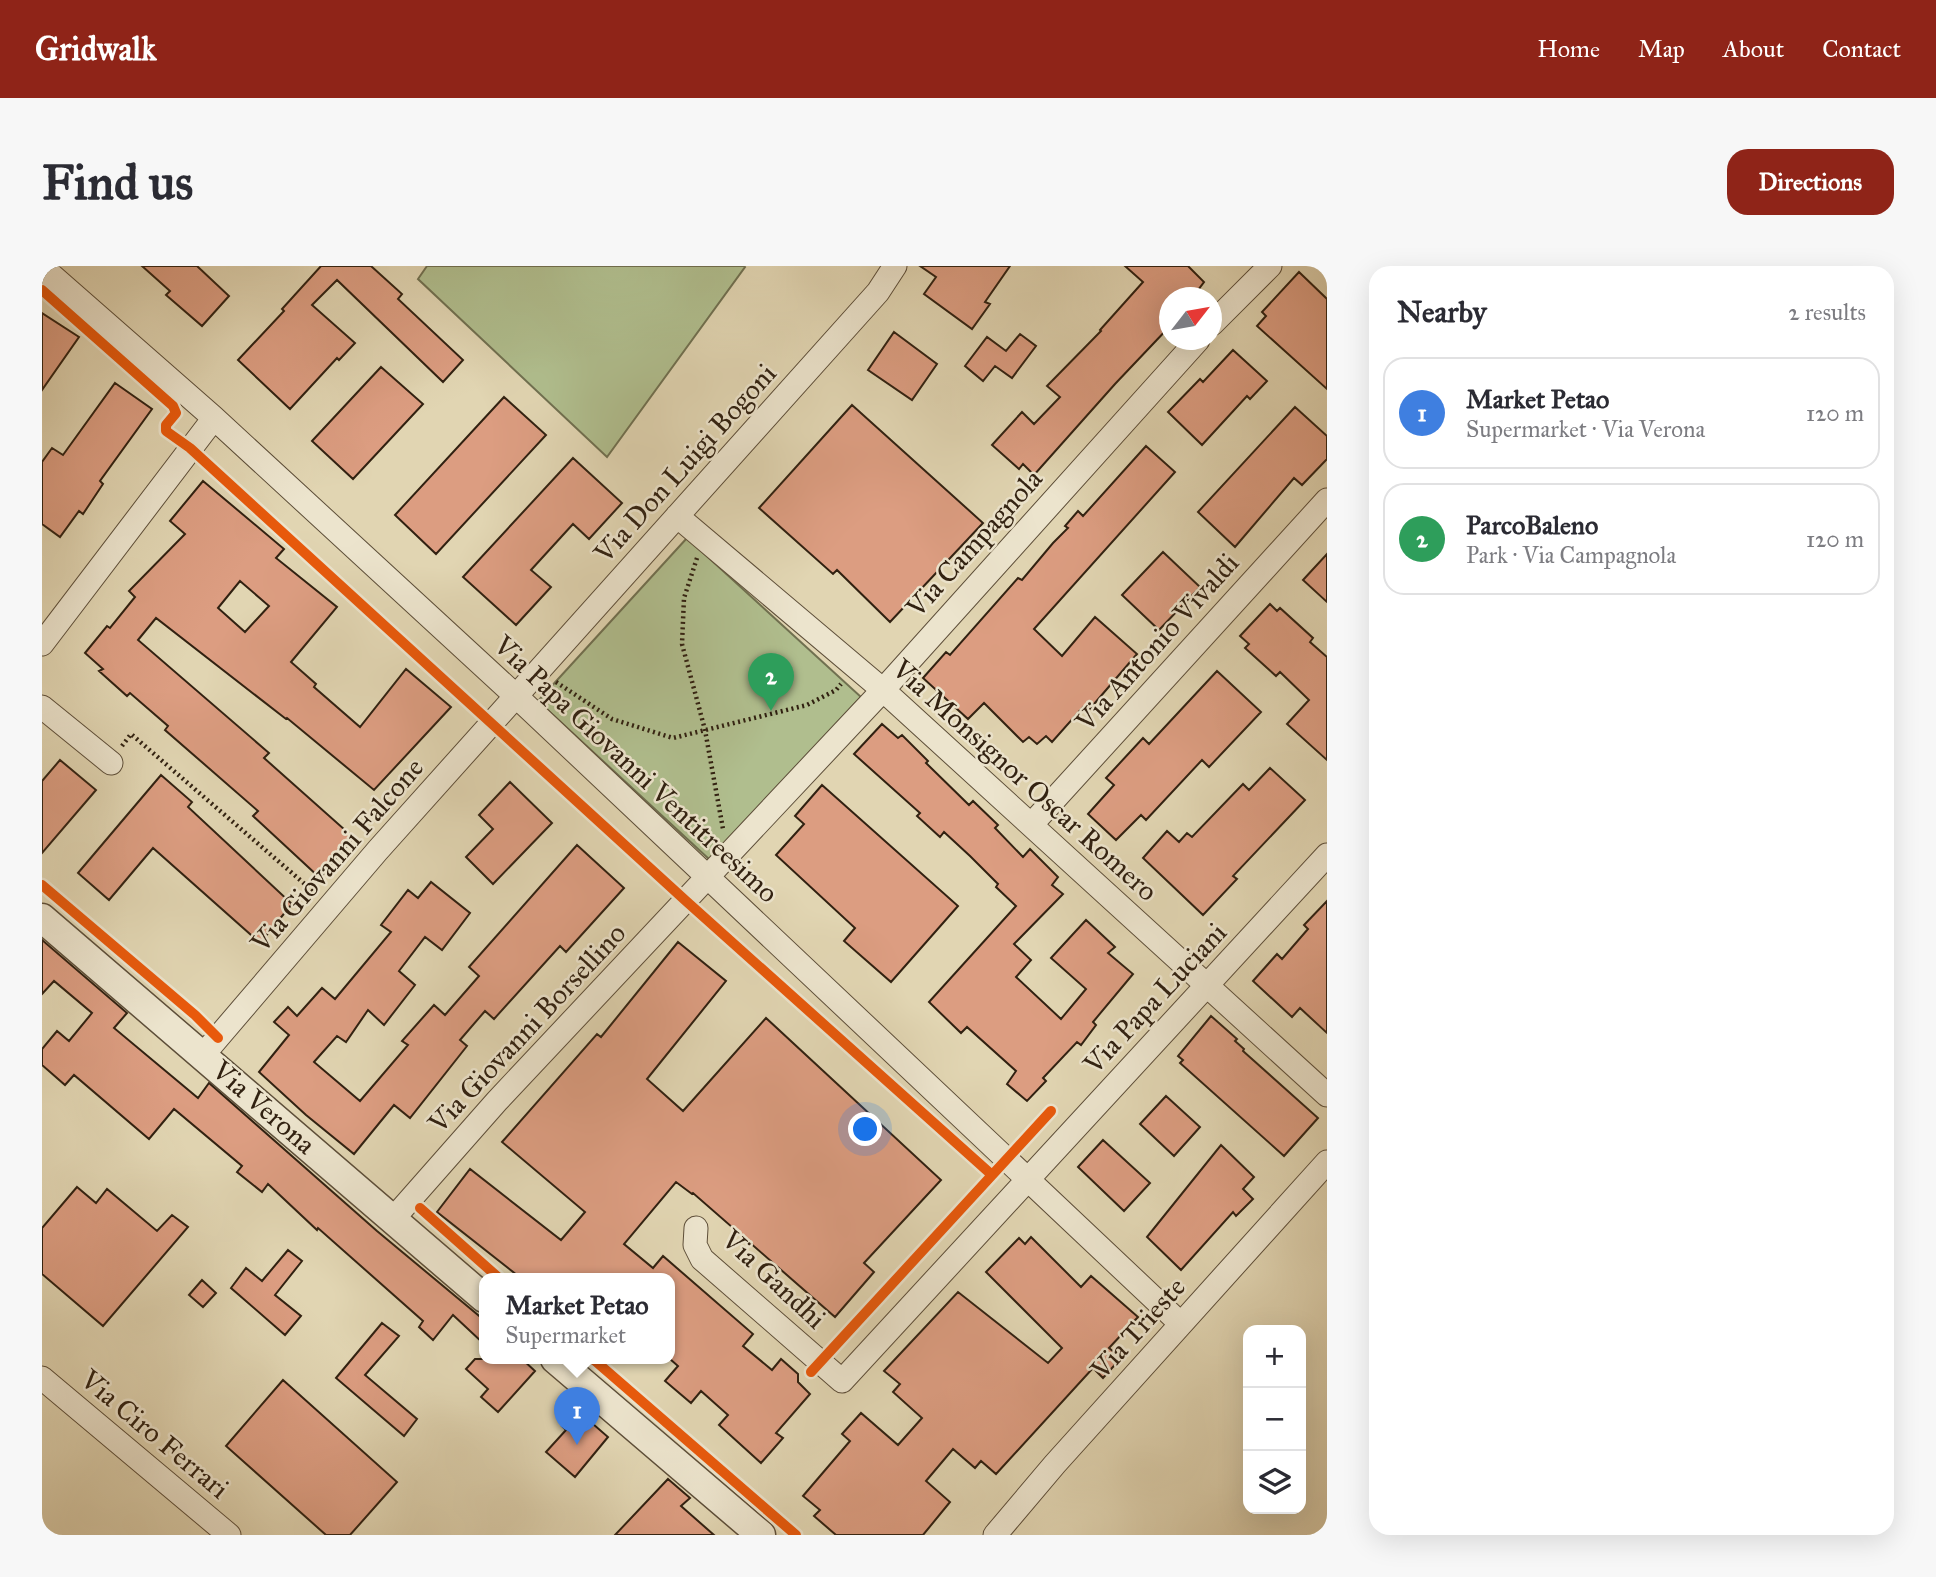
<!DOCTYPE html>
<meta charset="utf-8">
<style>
:root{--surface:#fff;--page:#f7f7f7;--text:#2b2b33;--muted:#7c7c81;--line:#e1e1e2;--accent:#8f2418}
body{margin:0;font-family:"IM FELL Great Primer",serif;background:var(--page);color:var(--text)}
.controls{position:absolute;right:21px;bottom:21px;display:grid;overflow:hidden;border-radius:14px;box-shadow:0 7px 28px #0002}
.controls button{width:63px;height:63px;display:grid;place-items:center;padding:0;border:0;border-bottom:2px solid var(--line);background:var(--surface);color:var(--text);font:35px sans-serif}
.compass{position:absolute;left:1117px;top:21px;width:63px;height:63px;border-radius:50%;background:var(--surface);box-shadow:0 7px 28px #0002;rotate:59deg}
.you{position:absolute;left:824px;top:864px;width:24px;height:24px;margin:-18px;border:5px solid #fff;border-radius:50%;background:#1a73e8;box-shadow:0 0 0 10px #1a73e833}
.badge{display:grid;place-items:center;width:46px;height:46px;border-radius:50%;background:var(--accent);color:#fff;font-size:23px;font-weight:700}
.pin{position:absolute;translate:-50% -58px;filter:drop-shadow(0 2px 4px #0008)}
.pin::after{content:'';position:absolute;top:37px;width:24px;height:21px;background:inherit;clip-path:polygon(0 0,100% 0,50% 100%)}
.popup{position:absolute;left:437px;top:1007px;width:196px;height:91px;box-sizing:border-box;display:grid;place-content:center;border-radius:14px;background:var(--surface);filter:drop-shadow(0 2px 5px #0005);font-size:23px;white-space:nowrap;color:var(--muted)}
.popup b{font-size:26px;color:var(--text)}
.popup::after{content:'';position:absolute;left:50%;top:100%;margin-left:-14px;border:14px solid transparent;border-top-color:var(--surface)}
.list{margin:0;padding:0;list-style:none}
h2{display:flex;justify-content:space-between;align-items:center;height:91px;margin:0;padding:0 28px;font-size:30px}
h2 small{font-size:23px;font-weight:400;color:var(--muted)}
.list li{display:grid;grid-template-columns:46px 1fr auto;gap:21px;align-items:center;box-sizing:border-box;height:112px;margin:0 14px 14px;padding:0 14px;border:2px solid var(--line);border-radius:21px}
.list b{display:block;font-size:26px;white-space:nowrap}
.list p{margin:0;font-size:23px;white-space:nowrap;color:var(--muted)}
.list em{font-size:23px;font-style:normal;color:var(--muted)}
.icon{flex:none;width:38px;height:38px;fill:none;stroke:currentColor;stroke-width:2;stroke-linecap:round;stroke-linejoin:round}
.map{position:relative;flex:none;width:1285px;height:1269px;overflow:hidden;border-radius:21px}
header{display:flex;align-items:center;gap:42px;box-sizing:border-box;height:98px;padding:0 35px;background:var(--accent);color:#fff}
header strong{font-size:33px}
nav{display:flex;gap:38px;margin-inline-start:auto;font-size:24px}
.intro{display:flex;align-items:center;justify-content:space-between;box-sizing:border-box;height:168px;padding:0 42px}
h1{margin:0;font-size:49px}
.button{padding:18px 32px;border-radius:21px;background:var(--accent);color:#fff;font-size:24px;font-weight:700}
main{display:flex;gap:42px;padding:0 42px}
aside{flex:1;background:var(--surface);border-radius:21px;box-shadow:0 7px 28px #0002}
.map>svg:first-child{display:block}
.green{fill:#b0be8e;stroke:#707050;stroke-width:2}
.building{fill:#dc9d81;stroke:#312111;stroke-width:2;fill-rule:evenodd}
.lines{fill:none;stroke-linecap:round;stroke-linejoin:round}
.minor-casing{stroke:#5d4e39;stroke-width:25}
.tertiary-casing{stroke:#5d4e39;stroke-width:31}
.path{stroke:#312111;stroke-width:4.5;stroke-dasharray:2 3.5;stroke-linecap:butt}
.minor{stroke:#ece4cd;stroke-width:23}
.tertiary{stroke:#ece4cd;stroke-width:28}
.cycleway-casing{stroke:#ece4cd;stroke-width:15}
.cycleway{stroke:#e8590c;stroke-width:10}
.labels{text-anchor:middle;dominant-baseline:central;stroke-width:5;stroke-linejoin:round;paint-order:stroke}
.street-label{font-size:28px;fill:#312111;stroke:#ece4cd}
</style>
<header>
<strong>Gridwalk</strong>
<nav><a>Home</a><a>Map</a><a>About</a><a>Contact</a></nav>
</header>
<div class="intro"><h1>Find us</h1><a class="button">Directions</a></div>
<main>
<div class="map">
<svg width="1285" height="1269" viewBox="0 0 1285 1269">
<rect width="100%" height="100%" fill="#e1d5b2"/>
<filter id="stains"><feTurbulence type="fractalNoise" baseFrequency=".00286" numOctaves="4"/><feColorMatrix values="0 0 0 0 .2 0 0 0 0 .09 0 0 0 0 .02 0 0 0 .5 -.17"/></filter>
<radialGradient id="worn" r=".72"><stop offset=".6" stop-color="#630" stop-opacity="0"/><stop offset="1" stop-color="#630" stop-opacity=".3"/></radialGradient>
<path class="green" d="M385,0H702L703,1L565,191L376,13Z
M645,272L819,431L668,594L496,435Z"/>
<path class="building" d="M100,0H155L187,30L160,60L124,29L128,25Z
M279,0H329L360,28L356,33L421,94L401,116L295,14L270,39L313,77L297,94L295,92L248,143L196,94L242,45L240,43Z
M878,0H968L943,36L948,38L930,63L882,28L894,11Z
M1083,0H1146L1162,16L1150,32H1128V60L1073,118L992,209L981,198L977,203L950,179L980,146L992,158L1018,131L1005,120L1059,65L1058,64L1101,16Z
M1257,6L1285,33V123L1215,60L1224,50L1220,46Z
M0,47L37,71L0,124Z
M852,66L895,98L870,134L826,104Z
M978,68L994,80L970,112L953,100L941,115L923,100L945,71L964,85Z
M1191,84L1225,115L1208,133L1205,130L1160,179L1126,146L1158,113L1161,116Z
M339,101L381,138L311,213L270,175Z
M73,117L110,143L58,215L61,218L41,248L37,245L18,271L0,258V196L10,182L21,189Z
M462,131L504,169L394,288L353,249Z
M810,139L941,257L848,356L795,304L791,308L717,242Z
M1253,141L1285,170V193L1260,219L1252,212L1193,281L1156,246Z
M1104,180L1133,206L992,363L1020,390L1053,351L1095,388L1046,445L1041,441L1010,476L1004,470L995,478L987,471L981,476L942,437L926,453L881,412L904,386L908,389L976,312L980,314L1011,277L1026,262L1023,260L1036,245L1041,250Z
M531,192L580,237L547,273L531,258L489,304L509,321L474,359L421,311Z
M161,215L242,283L234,292L295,341L249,396L274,418L272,421L318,461L364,403L409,441L332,524L245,452L244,453L114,352L96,374L227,487L222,492L312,572L278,612L211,550L216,545L123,464L126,460L88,427L85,430L57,405L61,403L43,387L65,360L68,362L93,331L87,325L143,268L128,255ZM198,315L227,340L203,366L176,342Z
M1121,286L1158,321L1117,364L1080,329Z
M1285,288V336L1261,314Z
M1228,338L1235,345L1238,342L1271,372L1268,376L1285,391V494L1245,458L1267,434L1238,406L1234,410L1203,382L1207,378L1198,370Z
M1175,405L1219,446L1167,501L1160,494L1104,554L1099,549L1074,574L1046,548L1072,519L1064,512L1101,472L1107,478Z
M840,458L856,472L860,469L886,495L884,497L927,539L931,535L956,559L953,562L981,591L988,583L1016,611L1010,619L1021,628L972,678L989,694L974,711L1019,753L1044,723L1009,692L1044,654L1073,681L1066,687L1091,708L1051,756L1054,759L1039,779L1035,776L1001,812L1004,815L985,835L965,818L974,805L925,761L919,767L887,736L974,640L954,621L956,618L928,590L902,566L898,571L875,550L878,547L812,488Z
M18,494L54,524L0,587V515Z
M1228,502L1263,534L1191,610L1195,613L1161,649L1101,592L1125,565L1137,576L1145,567L1150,571L1201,518L1207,524Z
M119,509L150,536L146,541L250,638L218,677L111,582L67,634L36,607Z
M468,516L510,557L451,618L424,591L451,563L437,549Z
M780,519L916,640L849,716L802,675L813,662L734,589L762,558L753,550Z
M535,579L582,622L524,686L518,680L452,753L443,745L418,774L425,780L368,852L352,839L312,888L264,849L217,806L247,769L232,756L246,741L255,750L280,722L293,733L349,666L339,659L366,624L376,632L389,616L428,647L400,684L383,671L357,705L373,719L342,759L326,744L304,776L295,770L272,796L318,835L366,779L360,775L392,739L403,749L437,710L427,701Z
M1285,635V767L1258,742L1250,751L1211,715L1235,688L1240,693L1266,663L1262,659Z
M0,674L85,747L72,762L156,832L167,817L335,965L442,1054V1078L411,1049L391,1074L377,1061L381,1055L276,962L275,964L226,918L220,926L195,906L200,900L132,843L107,873L32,809L23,819L0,799V783L15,765L27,775L50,747L12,715L0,728Z
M636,676L684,715L605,813L641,845L724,752L899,914L822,997L832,1006L793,1051L651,927L650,928L634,916L582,978L611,1002L621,990L711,1068L701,1080L730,1104L739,1093L756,1108V1116L768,1128L734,1167L741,1172L719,1197L677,1159L686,1149L659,1125L649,1137L623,1115L636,1100L628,1093V1013H480L395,946L428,903L519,974L543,946L460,876L555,768L559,771Z
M1169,750L1195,773L1193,775L1202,783L1201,785L1276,852L1242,890L1138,797L1141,794L1136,790Z
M1124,830L1158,861L1132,890L1098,858Z
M1061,874L1108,917L1082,945L1036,901Z
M1179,879L1212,911L1201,923L1211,933L1194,950L1191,946L1139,1004L1105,971Z
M35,921L54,937L65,923L115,965L130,949L146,961L61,1060L0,1008V962Z
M989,971L1039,1021L1049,1010L1096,1051L1067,1082L1079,1092L1061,1112L1051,1102L954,1208L939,1195L933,1202L911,1183L884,1215L908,1236L881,1269H794L772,1250L778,1244L761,1230L808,1175L800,1168L819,1147L856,1179L880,1152L851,1126L858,1118L842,1105L916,1026L1006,1097L1020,1082L944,1006L977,972L983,978Z
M246,984L260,995L233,1029L259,1050L243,1069L189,1022L204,1002L220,1015Z
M160,1014L174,1027L161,1041L147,1029Z
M340,1057L357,1070L323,1109L375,1153L362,1170L294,1112Z
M433,1093H480L493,1105L456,1146L439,1131L446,1123L424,1103Z
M241,1114L355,1216L308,1269H284L184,1180Z
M536,1145L566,1171L533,1211L504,1186L524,1164L520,1160Z
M626,1213L648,1232L639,1240L672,1269H573Z"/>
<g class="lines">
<defs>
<path id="minor" d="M0,1L172,152L475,431L1139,1058
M1170,58L1228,0
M635,250L841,424L1285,829
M0,378L172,152
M0,441L69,497
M989,559L1285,234
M161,789L336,584L836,26L853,0
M351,953L455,835L841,424L1156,74
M654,962L653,979L660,993L800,1115L1285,589
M0,1112L187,1269
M953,1269L1013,1198L1285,896"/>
<path id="tertiary" d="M0,652L442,1032
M513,1093L719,1269"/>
</defs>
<use href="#minor" class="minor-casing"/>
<use href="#tertiary" class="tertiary-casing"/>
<path class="path" d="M655,292L642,332L640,378L663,464L681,563
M514,416L570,453L631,472L765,439L794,424L799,418
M80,480L89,468L272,626
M0,622L1,620"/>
<use href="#minor" class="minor"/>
<use href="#tertiary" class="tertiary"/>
<defs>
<path id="cycleway" d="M0,24L131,140L134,147L124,159V165L148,182L644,635L950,909
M0,619L153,749L176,772
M378,942L458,1013
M551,1093L754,1269
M769,1106L1009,845"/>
</defs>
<use href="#cycleway" class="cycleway-casing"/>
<use href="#cycleway" class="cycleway"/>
</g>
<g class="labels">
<g class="street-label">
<text transform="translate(643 197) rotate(-48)">Via Don Luigi Bogoni</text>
<text transform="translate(932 277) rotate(-48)">Via Campagnola</text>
<text transform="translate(1115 376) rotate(-48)">Via Antonio Vivaldi</text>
<text transform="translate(594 503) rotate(43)">Via Papa Giovanni Ventitreesimo</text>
<text transform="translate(983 514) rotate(42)">Via Monsignor Oscar Romero</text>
<text transform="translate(295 589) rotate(-49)">Via Giovanni Falcone</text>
<text transform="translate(1113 732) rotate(-47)">Via Papa Luciani</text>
<text transform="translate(485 762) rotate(-47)">Via Giovanni Borsellino</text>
<text transform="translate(222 841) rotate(41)">Via Verona</text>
<text transform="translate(732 1013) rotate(43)">Via Gandhi</text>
<text transform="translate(1096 1062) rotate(-48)">Via Trieste</text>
<text transform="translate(113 1168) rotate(40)">Via Ciro Ferrari</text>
</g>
</g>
<rect width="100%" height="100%" filter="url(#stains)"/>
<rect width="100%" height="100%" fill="url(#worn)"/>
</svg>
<div class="controls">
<button>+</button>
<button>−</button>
<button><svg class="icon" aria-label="layers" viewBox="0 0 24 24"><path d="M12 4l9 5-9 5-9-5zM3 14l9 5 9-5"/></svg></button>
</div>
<svg class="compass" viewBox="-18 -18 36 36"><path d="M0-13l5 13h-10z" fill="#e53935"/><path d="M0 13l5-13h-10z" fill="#7c7c81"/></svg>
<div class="you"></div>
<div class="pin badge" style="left:535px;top:1179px;background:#3f7fe0">1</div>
<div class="popup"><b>Market Petao</b>Supermarket</div>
<div class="pin badge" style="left:729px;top:445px;background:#2e9e5b">2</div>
</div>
<aside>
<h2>Nearby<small>2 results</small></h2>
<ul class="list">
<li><span class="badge" style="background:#3f7fe0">1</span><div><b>Market Petao</b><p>Supermarket · Via Verona</p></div><em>120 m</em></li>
<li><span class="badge" style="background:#2e9e5b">2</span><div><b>ParcoBaleno</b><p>Park · Via Campagnola</p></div><em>120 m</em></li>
</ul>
</aside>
</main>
